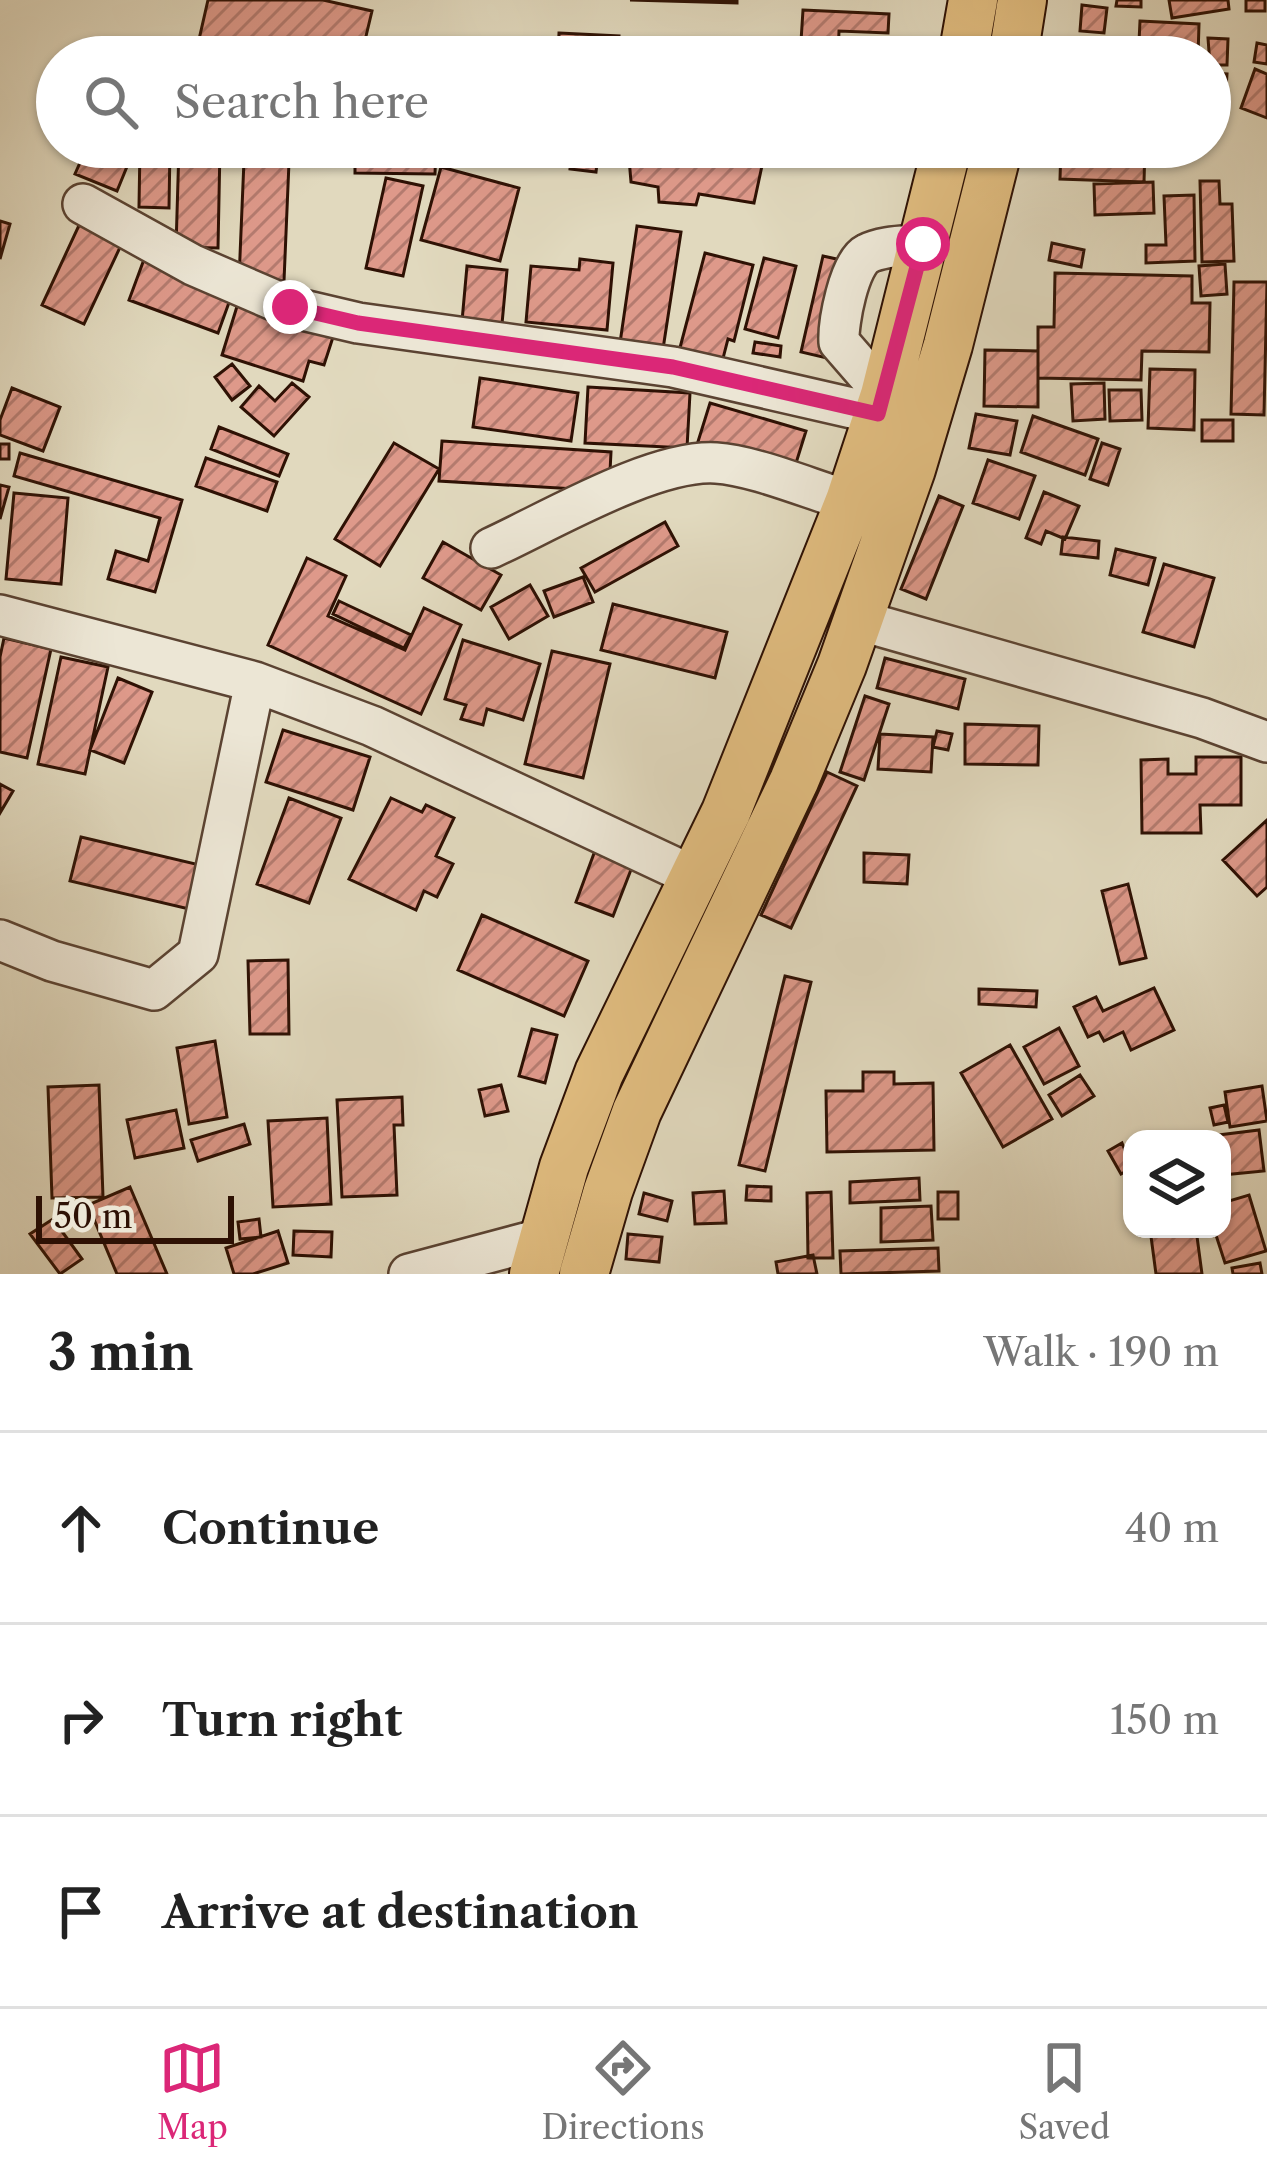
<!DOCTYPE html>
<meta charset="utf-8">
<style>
:root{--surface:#fff;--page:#f2f2f2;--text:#222;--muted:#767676;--line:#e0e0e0;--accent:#db2777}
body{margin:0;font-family:"Libre Caslon Text",serif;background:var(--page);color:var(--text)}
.controls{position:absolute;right:36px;bottom:36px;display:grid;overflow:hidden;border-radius:24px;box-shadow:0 3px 9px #0004}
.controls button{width:108px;height:108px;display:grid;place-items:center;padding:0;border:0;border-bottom:3px solid var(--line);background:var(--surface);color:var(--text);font:60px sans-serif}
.scale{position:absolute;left:36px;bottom:30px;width:198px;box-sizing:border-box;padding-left:12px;border:6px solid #2e1104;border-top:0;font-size:33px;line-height:42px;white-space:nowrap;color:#2e1104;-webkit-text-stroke:9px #ece6d5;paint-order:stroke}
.stop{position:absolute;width:36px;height:36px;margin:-27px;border:9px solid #db2777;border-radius:50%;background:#fff}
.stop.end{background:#db2777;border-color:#fff;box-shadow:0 3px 12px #0008}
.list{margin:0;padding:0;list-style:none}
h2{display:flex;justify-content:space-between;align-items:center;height:156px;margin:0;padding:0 48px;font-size:51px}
h2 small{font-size:39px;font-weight:400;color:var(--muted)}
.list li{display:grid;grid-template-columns:78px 1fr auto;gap:36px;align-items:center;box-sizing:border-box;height:192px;padding:0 48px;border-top:3px solid var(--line)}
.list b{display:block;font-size:45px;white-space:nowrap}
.list em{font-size:39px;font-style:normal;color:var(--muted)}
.icon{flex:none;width:66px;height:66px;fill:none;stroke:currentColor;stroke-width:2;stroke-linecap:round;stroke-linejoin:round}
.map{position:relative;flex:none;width:1267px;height:1274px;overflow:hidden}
.search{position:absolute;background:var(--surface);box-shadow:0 3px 9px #0004;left:36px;right:36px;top:36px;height:132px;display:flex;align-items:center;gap:30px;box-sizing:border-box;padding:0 42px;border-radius:66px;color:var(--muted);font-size:45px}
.sheet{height:732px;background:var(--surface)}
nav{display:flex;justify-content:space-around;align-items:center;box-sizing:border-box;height:168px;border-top:3px solid var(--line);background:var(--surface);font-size:33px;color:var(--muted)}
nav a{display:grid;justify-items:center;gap:6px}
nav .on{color:var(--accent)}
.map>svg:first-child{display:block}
.building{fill:url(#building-hatch);stroke:#2e1104;stroke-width:3}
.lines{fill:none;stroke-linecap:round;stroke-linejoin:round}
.minor-casing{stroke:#5b4332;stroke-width:44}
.major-casing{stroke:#2e1104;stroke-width:52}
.minor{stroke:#ece6d5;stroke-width:39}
.major{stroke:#e0bc7f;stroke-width:48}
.route{stroke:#db2777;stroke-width:15}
</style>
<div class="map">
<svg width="1267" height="1274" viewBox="0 0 1267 1274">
<defs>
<pattern id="building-hatch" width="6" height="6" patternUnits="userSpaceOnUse" patternTransform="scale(3)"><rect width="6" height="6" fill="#de998a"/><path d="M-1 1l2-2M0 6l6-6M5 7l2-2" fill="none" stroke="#b47b6f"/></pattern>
</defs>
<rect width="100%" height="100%" fill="#e1d9be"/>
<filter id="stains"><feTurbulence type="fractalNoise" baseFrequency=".00167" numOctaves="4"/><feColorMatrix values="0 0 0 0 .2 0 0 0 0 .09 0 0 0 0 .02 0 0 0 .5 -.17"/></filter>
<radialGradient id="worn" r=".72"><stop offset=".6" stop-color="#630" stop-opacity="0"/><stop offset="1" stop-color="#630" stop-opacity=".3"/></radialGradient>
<path class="building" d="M208,0H323L372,11L361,57H195Z
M630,0H737V3Z
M1117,0H1141V7L1116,6Z
M1169,0H1228L1229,9L1172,18Z
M1246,0H1265V11H1246Z
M1082,5L1107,8L1104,33L1080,31Z
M803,10L889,14L888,33L839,31L838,57H800Z
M1140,21L1199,24L1198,57H1128L1129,41L1139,42Z
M559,33L619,36L618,57H558Z
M1208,38L1228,39L1227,65H1210Z
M119,40L154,57H111Z
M845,40L889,44L888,57H843Z
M1257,43L1267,45V64L1254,62Z
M1255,69L1267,74V118L1241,108Z
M1210,73L1227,74L1225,103L1210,102Z
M87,147H135L117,191L75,174Z
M140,147H170L169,208L139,207Z
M179,147H220L218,248L176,247Z
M355,147H436L435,174L355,173Z
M572,147H599L596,172L570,169Z
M628,147H766L754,203L699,194L696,205L659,202L658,187L631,182Z
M863,147H885V159L862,158Z
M1061,147H1145L1144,182L1060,179Z
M244,160L289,162L284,281L239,280Z
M441,167L519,188L500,261L421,240Z
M386,178L423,186L403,276L366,268Z
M1200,181H1219L1220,204H1232L1234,261L1202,262Z
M1153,182L1154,213L1095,215L1094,184Z
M1194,195L1195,261L1146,263V245H1166L1164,196Z
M0,221L10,224L0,259Z
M81,221L123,241L84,324L42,305Z
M637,226L681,232L663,349L620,343Z
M1052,243L1084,250L1081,267L1049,260Z
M705,253L753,265L734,341L728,339L720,370L677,359Z
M146,254L231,297L218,333L129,300Z
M823,256L850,262L831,359L801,352Z
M764,258L796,266L778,338L745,329Z
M580,259L613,263L607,330L526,322L531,266L579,270Z
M1225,264L1227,294L1201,296L1199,266Z
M467,266L507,270L502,324L462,321Z
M1055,273L1192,276V303H1210L1209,352L1142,351L1141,380L1038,378V327H1054Z
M1234,282H1267L1264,415L1231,414Z
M239,300L335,331L324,365L309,361L303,381L222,355Z
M755,342L781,346L780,357L753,353Z
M985,350L1038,351V407L984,406Z
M232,364L250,386L232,400L215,377Z
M1150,369L1195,370L1194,430L1148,428Z
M480,378L578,393L571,441L473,427Z
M292,383L309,397L274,436L241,407L259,386L275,401Z
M1104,383L1105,419L1073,421L1071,384Z
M588,387L690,393L687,448L585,443Z
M12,388L60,407L43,451L0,435V420Z
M1109,390H1141L1142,420L1110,421Z
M710,403L806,431L792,476L696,448Z
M976,414L1017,421L1010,455L969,448Z
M1033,416L1098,439L1085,475L1021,452Z
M1202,420H1233V441H1202Z
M219,427L288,454L279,476L211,449Z
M442,441L611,452L609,491L439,481Z
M394,443L439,469L380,566L335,539Z
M1102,443L1120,449L1108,485L1090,479Z
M0,444H9V459H0Z
M20,453L182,500L155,592L108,579L116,551L148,561L160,518L14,476Z
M206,458L277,482L267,511L196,486Z
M988,460L1035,476L1019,519L973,503Z
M0,485L9,487L0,519Z
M1044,492L1079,506L1065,539L1046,531L1041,544L1026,538Z
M14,493L68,498L61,584L6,579Z
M939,496L963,506L926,599L901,589Z
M665,522L678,546L595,592L581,568Z
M1063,537L1099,541L1098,558L1061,554Z
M443,542L501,575L481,610L423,578Z
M1116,549L1155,558L1148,585L1110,575Z
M307,558L346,576L328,616L405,650L424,608L461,625L421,714L268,645Z
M1164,564L1214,578L1194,647L1143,632Z
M583,577L593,602L554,617L544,591Z
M530,585L548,616L509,639L491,607Z
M339,601L411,635L404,648L333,614Z
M613,604L727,632L715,678L601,650Z
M4,638L51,649L27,758L0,752V657Z
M463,640L540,664L523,720L487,709L483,725L461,719L466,705L445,699Z
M552,651L610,664L583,778L525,764Z
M61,657L108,667L85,774L38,764Z
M885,658L965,679L958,709L877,688Z
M118,678L152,692L124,763L90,750Z
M865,696L889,704L864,780L840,772Z
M965,724L1039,726L1038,765L965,764Z
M283,730L370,757L353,810L266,782Z
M937,731L952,734L948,750L933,747Z
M880,734L933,737L931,772L878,769Z
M1196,757H1241V805H1200L1201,833H1142L1141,760L1168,759V774H1196Z
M827,772L857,786L791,928L761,915Z
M0,784L13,791L0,813Z
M289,798L341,818L309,903L257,884Z
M391,798L422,812L426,805L454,818L436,856L453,864L437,897L424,891L416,910L349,879Z
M1267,820V887L1257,896L1223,860Z
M81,837L200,865L189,909L70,881Z
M596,848L634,862L613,916L576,902Z
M864,853L909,855L907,884L864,882Z
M1128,884L1146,958L1120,964L1102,891Z
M482,915L588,961L564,1016L458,970Z
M288,960L289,1034H250L248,961Z
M785,976L811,982L765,1171L739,1165Z
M1154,988L1174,1030L1131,1050L1123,1032L1104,1041L1099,1032L1088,1037L1074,1007L1096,997L1103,1011Z
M979,989L1037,991L1036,1007L979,1004Z
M1059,1028L1079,1066L1044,1084L1024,1047Z
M532,1029L557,1035L545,1083L519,1076Z
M215,1041L227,1117L189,1124L177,1048Z
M1010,1045L1052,1119L1003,1147L961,1073Z
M863,1072H894V1084L933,1083L934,1150L827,1152L826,1091H863Z
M1080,1075L1094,1096L1062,1116L1049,1095Z
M99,1085L103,1197L52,1198L48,1087Z
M501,1085L508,1111L485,1116L479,1090Z
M1262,1086L1267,1121L1230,1127L1225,1092Z
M402,1097L403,1125H394L397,1195L342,1197L337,1100Z
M1224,1105L1228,1122L1214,1125L1210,1108Z
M176,1110L184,1148L135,1158L127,1120Z
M327,1118L331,1204L273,1207L268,1121Z
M244,1124L250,1144L198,1161L191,1140Z
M1259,1130L1264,1171L1222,1175V1139H1186Z
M1122,1143L1132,1168L1121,1174L1108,1151Z
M919,1178L920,1200L850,1203V1182Z
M747,1186L771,1187V1201L746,1200Z
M130,1187L167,1274H117L88,1205Z
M724,1191L726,1223L695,1224L693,1193Z
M831,1192L833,1258H808L807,1193Z
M938,1192H958V1219H938Z
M644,1193L672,1201L667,1221L639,1214Z
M1249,1195L1266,1251L1225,1263L1214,1229H1222V1203Z
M931,1206L933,1240L881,1242V1208Z
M53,1219L82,1259L60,1274L30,1234Z
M259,1219L261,1237L240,1239L238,1222Z
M1150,1229H1196L1202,1274H1156Z
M278,1231L288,1263L253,1274H234L226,1248Z
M294,1231L332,1232L331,1257L293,1255Z
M628,1234L662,1237L659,1262L626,1259Z
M938,1248L939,1271L841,1274L840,1251Z
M813,1255L817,1274H778L776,1262Z
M1260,1263L1262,1274H1233L1232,1268Z"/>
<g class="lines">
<defs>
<path id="minor" d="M83,204L193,265L290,307L358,323L673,367L878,414
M885,395L839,342C838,323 849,263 867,254C882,246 906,246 923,244
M491,548C548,522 654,459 716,463C753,465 812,490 850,501
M0,615L255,682L372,726L695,877
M858,620L1202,718L1267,742
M0,940L52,961L154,990L198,954L255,682
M409,1274L544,1238"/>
<path id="major" d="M963,57L973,0
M1013,57L1022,0
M534,1274L564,1167L599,1073L726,812L850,501L885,395L947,147
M584,1274L608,1191L637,1111L794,781L842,665L911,469L948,345L998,147"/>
</defs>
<use href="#minor" class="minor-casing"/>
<use href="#major" class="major-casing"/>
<use href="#minor" class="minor"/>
<use href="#major" class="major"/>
</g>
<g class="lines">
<path class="route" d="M290,307L358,323L673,367L878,414L923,244"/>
</g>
<rect width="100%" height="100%" filter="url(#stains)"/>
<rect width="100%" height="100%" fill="url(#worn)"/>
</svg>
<div class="controls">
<button><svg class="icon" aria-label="layers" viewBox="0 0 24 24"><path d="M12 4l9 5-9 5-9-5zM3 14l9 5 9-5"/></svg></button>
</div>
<div class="scale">50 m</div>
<div class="stop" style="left:923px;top:244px"></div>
<div class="stop end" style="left:290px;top:307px"></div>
<div class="search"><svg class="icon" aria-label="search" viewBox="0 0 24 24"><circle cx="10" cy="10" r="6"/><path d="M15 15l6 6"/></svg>Search here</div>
</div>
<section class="sheet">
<h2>3 min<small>Walk · 190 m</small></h2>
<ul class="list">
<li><svg class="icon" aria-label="ahead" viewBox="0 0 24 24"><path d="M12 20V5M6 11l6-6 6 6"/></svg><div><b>Continue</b></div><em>40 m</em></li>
<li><svg class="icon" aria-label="right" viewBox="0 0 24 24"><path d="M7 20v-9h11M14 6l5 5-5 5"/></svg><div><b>Turn right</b></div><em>150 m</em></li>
<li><svg class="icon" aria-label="arrive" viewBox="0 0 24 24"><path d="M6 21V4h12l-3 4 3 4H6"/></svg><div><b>Arrive at destination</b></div></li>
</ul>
</section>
<nav>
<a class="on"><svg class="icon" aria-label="map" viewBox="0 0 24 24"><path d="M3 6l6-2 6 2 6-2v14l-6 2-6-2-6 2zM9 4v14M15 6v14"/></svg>Map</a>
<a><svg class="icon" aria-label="directions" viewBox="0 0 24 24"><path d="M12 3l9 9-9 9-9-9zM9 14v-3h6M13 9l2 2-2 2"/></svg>Directions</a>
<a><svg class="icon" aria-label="saved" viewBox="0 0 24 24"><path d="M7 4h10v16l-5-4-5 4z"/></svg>Saved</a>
</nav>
